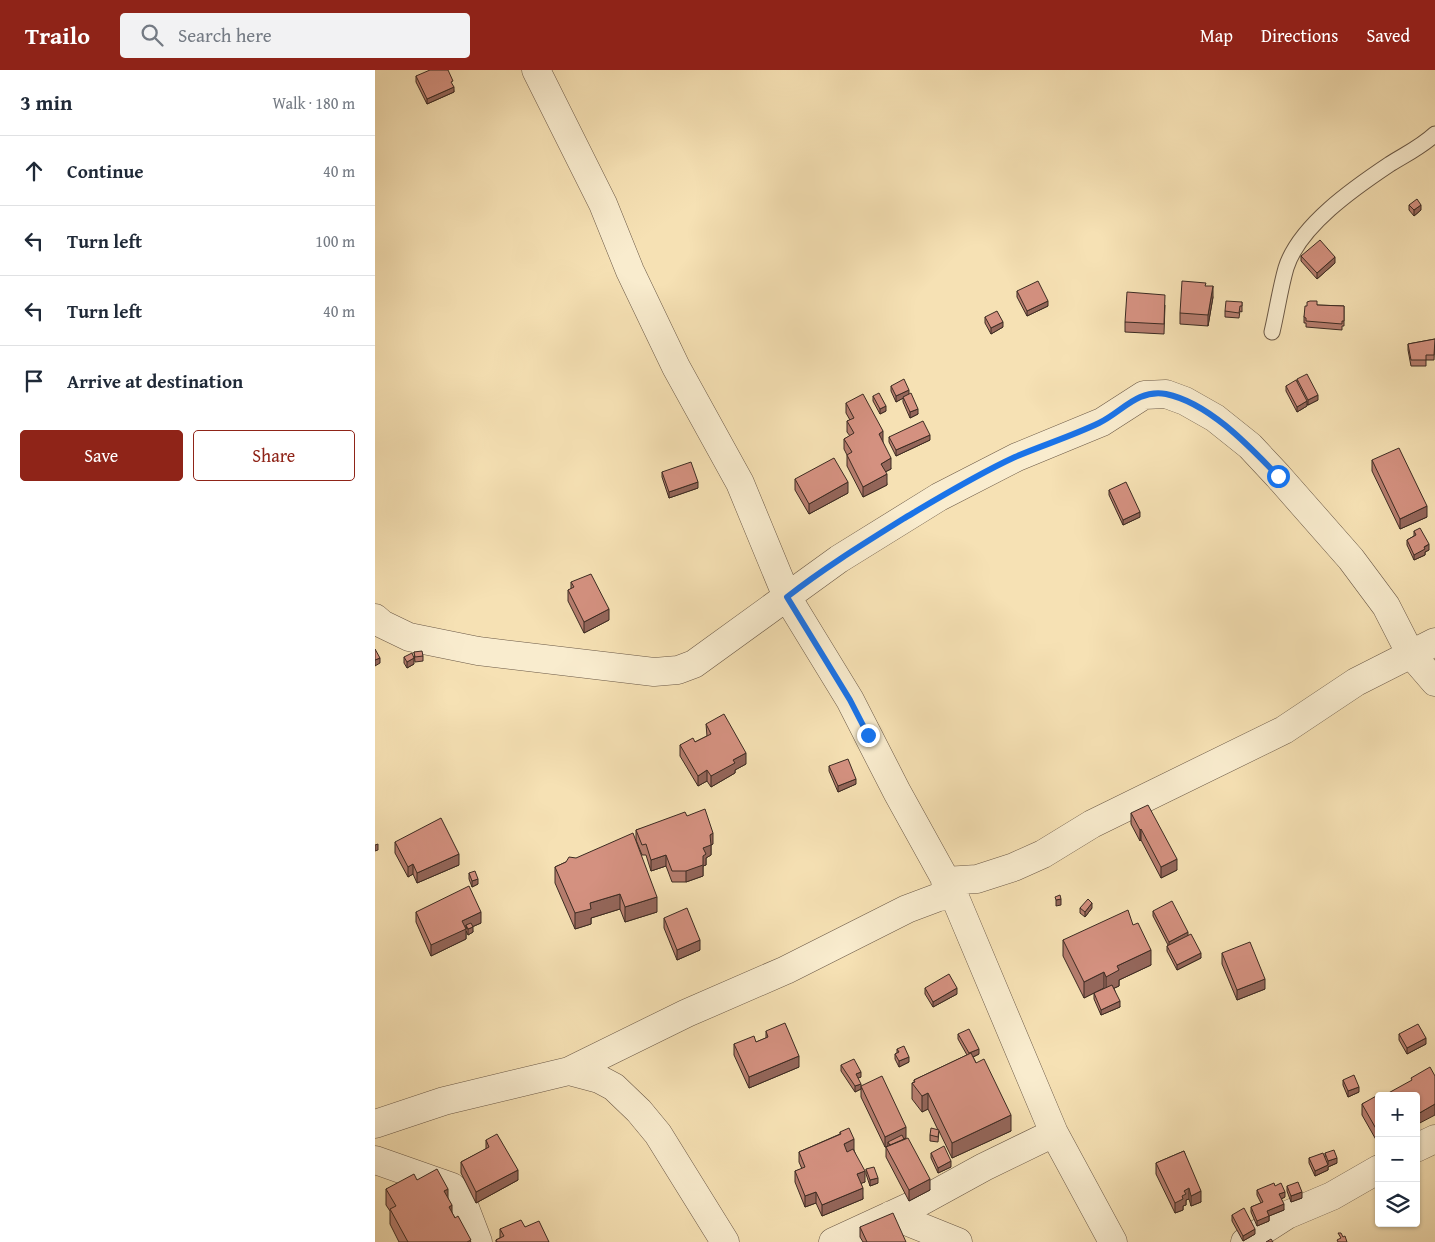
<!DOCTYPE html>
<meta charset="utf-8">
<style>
:root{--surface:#fff;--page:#f2f2f3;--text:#1f2937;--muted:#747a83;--line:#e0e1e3;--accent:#8f2418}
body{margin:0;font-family:"Gentium Book Plus",serif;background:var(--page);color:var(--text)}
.controls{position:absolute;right:15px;bottom:15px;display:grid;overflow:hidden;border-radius:5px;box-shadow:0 1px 4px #0004}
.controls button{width:45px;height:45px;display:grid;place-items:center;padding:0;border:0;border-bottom:1px solid var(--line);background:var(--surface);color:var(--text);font:25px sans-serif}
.stop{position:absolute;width:15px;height:15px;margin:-11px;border:4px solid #1a73e8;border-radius:50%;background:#fff}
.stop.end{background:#1a73e8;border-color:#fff;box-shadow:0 1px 5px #0008}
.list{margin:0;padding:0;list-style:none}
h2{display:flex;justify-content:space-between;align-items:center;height:65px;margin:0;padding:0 20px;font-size:21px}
h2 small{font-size:16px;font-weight:400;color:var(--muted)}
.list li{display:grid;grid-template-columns:32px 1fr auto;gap:15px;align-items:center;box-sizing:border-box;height:70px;padding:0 20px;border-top:1px solid var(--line)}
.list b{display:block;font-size:19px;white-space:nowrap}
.list em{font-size:16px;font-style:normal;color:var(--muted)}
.actions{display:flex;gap:10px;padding:15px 20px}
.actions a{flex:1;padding:11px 0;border:1px solid var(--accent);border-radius:5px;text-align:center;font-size:18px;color:var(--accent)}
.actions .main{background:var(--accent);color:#fff}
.icon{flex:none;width:28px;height:28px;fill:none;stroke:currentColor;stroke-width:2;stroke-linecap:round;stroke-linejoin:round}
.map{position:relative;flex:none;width:1060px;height:1172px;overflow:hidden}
header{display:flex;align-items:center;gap:30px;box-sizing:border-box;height:70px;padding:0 25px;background:var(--accent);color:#fff}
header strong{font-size:24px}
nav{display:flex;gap:28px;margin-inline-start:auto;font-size:18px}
.search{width:350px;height:45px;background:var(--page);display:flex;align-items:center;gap:12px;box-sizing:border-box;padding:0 18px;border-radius:5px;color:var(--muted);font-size:19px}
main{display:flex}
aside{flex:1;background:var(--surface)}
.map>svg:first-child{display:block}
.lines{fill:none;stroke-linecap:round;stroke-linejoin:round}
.service-casing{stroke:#6a5846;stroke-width:17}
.minor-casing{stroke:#6a5846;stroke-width:29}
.service{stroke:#f9ecce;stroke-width:15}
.minor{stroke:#f9ecce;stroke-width:28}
.wall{fill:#b67d6e;stroke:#3c2b22}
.shaded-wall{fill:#94665a;stroke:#3c2b22}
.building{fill:#d49180;stroke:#3c2b22}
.route{stroke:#1a73e8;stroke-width:6}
</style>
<header>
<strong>Trailo</strong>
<div class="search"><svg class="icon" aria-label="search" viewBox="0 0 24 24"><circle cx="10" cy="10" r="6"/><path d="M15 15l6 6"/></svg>Search here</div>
<nav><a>Map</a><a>Directions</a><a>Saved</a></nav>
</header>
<main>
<aside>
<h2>3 min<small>Walk · 180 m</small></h2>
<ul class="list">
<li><svg class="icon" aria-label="ahead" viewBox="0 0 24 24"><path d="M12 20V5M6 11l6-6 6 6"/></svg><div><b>Continue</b></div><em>40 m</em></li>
<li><svg class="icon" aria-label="left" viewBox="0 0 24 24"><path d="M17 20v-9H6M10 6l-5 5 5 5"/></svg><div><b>Turn left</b></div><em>100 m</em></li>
<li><svg class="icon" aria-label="left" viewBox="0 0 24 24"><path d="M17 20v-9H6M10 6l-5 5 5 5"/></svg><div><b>Turn left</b></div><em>40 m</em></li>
<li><svg class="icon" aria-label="arrive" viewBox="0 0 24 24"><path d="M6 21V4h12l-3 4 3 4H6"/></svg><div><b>Arrive at destination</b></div></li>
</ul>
<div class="actions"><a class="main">Save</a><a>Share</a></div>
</aside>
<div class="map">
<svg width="1060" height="1172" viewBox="0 0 1060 1172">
<rect width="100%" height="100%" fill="#f6e1b4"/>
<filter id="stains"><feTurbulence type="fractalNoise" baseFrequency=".004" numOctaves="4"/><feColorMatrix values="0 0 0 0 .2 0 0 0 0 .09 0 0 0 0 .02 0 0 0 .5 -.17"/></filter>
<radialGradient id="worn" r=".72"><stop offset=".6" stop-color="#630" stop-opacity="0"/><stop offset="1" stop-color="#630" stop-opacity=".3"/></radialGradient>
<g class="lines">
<defs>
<path id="service" d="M897,262C902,241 905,219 911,198C924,156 979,118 1015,94C1031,84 1046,77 1060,64"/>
<path id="minor" d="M161,0L228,134L255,201L301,297L365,413L412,527L475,630L522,722L579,825L679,1063L738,1172
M0,548L7,554L34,567L103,581L279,602L303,600L319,594L464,489L564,427L642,387L727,352L769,325L791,324L810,331L840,348L875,376L903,406L976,489L1011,536L1035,583L1060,612
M570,811L602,809L639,797L668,784L717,754L909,660L981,612L1060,572
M194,1001L224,1009L239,1017L264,1041L283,1064L350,1172
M0,1054L69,1031L194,1001L312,943L411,900L532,839L564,827L579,825
M1041,1078L1060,1069
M0,1090L77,1117L87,1130L103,1172
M516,1145L583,1172
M458,1172L547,1131L609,1097L679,1063
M870,1172L912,1145L957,1126L1004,1099"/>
</defs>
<use href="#service" class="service-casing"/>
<use href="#minor" class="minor-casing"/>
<use href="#service" class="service"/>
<use href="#minor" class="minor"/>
</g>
<path class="wall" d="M41,6L78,16L79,22L52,34L41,12Z
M1034,135L1046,140L1039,146L1034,140Z
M926,186L960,193L942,209L926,191Z
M831,216L838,227L833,256L805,254V243Z
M642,221L673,236L652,246L642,227Z
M867,232V242L865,241L864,248L850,247V241Z
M790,235L789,264L750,262V252Z
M942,235L969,236V256H967V260L931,257V253H929V247L932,236Z
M610,247L628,257L616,264L610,253Z
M1060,269L1059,290H1051V296H1036L1033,280V274Z
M922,309L943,330L933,335L932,334V336L922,342L911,321V316L922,312Z
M516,316L534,324L543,344L535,348L528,332V328L521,332L516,321Z
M498,326L511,341L505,344L498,331Z
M471,333L508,372L516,399L510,402L512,415L488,427L472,396V385L469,379V369L475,366L472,362V351L475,350L471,343Z
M514,367L555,370L521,386L514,372Z
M997,390L1052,447L1025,459L997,401Z
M287,402L323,418L294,428L287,407Z
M420,409L473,423L434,444L420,420Z
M734,420L765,447L748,455L734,425Z
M1039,461L1054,480L1050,482V485L1039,490L1032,475V470L1039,466Z
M196,512L234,550L209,563L193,531V520L196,519Z
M39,582L48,586V591L40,592Z
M29,587L39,594L32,598L29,593Z
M331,654L371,694L360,700V703L336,717L332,711L323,716L305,686V675L320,672L332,666Z
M454,696L481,714L463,722L454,701Z
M756,743L802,800L786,808L766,770L765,771L756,754Z
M312,746L338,774L336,775V785L331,788V795L328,796V806L311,812H297L291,796L276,801L271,785H267L261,770V760Z
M20,772L84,795L42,813L38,804L33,807L20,783Z
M191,792L282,842L250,852L245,839L216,848V854L200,859L180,813V797Z
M94,803L103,814L97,817L94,809Z
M705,838H717L710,847L705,843Z
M778,841L813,865L826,888L802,900L792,881V876L793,875L778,846Z
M41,842L106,853L97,857L98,862L93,865L91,861V869L56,886L41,852Z
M289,848L325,880L302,890L289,858Z
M758,855L776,895L744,910V916L739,918L745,937L726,945L719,929V923L729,919V918L709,928L688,886V870Z
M847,883L890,919L862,930L847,894Z
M550,918L582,924L558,937L550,924Z
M391,961L424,997L374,1018L359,985V974L381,972L391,968Z
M583,964L604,984L598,987L636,1061L577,1088L564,1061L563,1072L555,1071V1065L563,1060L553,1039L547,1042L537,1029V1013H539V1010L592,985L583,969Z
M1024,964L1051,974L1032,984L1024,970Z
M522,979L534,992L524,997L520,989V984L522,983Z
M466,995L486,1007L483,1008L486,1019L480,1022L466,1001Z
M968,1010L984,1022L973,1027L968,1015Z
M486,1016L531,1068L528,1069L555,1120L534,1131L511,1087V1077H510L486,1027Z
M1004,1026V1075L987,1045V1034Z
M465,1062L479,1080L490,1112L486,1113L488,1129L447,1146L441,1133L430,1137L420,1112V1101L427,1099L424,1092V1082L465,1064Z
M111,1070L143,1110L101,1133L86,1103V1092L111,1079Z
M809,1081L826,1132L816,1136L814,1129L811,1130V1135L808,1136V1140L800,1143L781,1104V1093Z
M556,1083L576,1097L563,1103L556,1088Z
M950,1083L962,1093L953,1097V1100L940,1106L934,1093V1088L950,1087Z
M491,1099L503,1113L495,1116L491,1104Z
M42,1110L73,1128L77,1143L96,1172H24L15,1154V1141L11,1135V1119Z
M912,1116L927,1128L916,1132L912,1121Z
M882,1120L910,1127L906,1129L909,1140L894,1146V1151L882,1156L876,1142V1137L886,1133L882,1125Z
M857,1145L880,1164L868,1171L857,1151Z
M150,1157L174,1172H121V1170L125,1168V1159Z
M485,1157L531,1172H488L485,1167Z"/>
<path class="shaded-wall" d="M79,17V22L52,34V29Z
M1046,135V140L1039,146V140Z
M960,187V193L942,209V203Z
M838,216V227L833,256V245Z
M673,231V236L652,246V241Z
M628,252V257L616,264V258Z
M534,320V325L521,332V326Z
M943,325V330L933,335V330Z
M932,331V336L922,342V337Z
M511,336V341L505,344V339Z
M543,339V344L535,348V342Z
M508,361V372L504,375V364Z
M555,365V370L521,386V380Z
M516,388V399L506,404V394Z
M512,404V415L488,427V417Z
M323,412V418L294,428V422Z
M473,412V423L434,444V434Z
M1052,436V447L1025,459V449Z
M765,442V447L748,455V450Z
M1054,474V480L1050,482V485L1039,490V485Z
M234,539V550L209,563V552Z
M5,588V593L0,596V590Z
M39,588V594L32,598V592Z
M371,683V694L360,700V703L336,717V706L358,690Z
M332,700V711L323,716V706Z
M481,709V714L463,722V716Z
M766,759V770L765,771V760Z
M338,763V774L336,775V785L331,788V795L328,796V806L311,812V801L328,778L335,765Z
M3,774V780L0,781V775Z
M84,784V795L42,813V803Z
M291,785V796L276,801V790Z
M802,789V800L786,808V797Z
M38,794V804L33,807V797Z
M103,809V814L97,817V811Z
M245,824V839L216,848V854L200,859V843L215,833Z
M282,827V842L250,852V837Z
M686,829V835L681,836V830Z
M717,833V838L710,847V842Z
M106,842V853L92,859L91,855V869L56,886V875L87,851Z
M98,857V862L93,865V859Z
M813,862V868L794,877V872Z
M325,870V880L302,890V880Z
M776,880V895L744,910V916L731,922V907L742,896Z
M826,883V888L802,900V895Z
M729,902V918L709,928V912Z
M890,909V919L862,930V920Z
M582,918V924L558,937V932Z
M745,931V937L726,945V940Z
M1051,968V974L1032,984V978Z
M604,979V984L594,989V983Z
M424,986V997L374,1018V1007Z
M534,987V992L524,997V991Z
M486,1002V1007L481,1009V1004Z
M486,1014V1019L480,1022V1016Z
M984,1017V1022L973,1027V1021Z
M553,1023V1039L547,1042V1026Z
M1060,1034V1045L1041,1055V1045Z
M636,1045V1061L577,1088V1073Z
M531,1057V1068L515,1075L513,1072V1076L510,1077V1067Z
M479,1069V1080L469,1084V1074Z
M962,1088V1093L953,1097V1100L940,1106V1101L953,1095V1091Z
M576,1091V1097L563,1103V1098Z
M143,1100V1110L101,1133V1122Z
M490,1101V1112L482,1115V1104Z
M503,1108V1113L495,1116V1110Z
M555,1109V1120L534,1131V1120Z
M488,1118V1129L447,1146V1135Z
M814,1118V1129L811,1130V1135L808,1136V1140L800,1143V1133L807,1126L809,1121Z
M73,1119V1134L69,1121Z
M826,1121V1132L816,1136V1126Z
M441,1122V1133L430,1137V1126Z
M910,1122V1127L904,1130V1124Z
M927,1122V1128L916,1132V1126Z
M909,1134V1140L894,1146V1151L882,1156V1151L892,1141Z
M77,1135V1151L74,1137Z
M880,1159V1164L868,1171V1166Z"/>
<path class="building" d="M55,0H73L78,11L76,12L79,17L52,29L41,6Z
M1042,129L1046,135L1039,140L1034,135Z
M945,170L960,187L942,203L926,186Z
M663,211L673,231L652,241L642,221Z
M807,211L831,213L830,216H838L833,245L805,243Z
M752,222L790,225L789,254L750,252Z
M851,231L867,232V236H865L864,243L850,241Z
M935,231H942V235L969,236V251H967V254L931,251V248L929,247L930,236H932V232Z
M622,241L628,252L616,258L610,247Z
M1060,269L1059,285H1051V290H1036L1033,274Z
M932,304L943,325L933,330L922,309Z
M529,309L534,320L521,326L516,316Z
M921,310L932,331L922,337L911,316Z
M504,323L511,336L505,339L498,326Z
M536,323L543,339L535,342L528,327Z
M488,324L508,361L504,364L516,388L506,394L512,404L488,417L472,385L477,382L469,369L479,363L472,351L479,348L471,333Z
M548,351L555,365L521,380L514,367Z
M1024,378L1052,436L1025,449L997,390Z
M459,388L473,412L434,434L420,409Z
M316,392L323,412L294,422L287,402Z
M751,412L765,442L748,450L734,420Z
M1045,458L1054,474L1049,477L1050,479L1039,485L1032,470L1041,465L1039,461Z
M216,504L234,539L209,552L193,520L199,517L196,512Z
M0,579L5,588L0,590Z
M47,581L48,586L40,587L39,582Z
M37,583L39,588L32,592L29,587Z
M349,644L371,683L358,690L360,693L336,706L332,700L323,706L305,675L318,668L320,672L336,664L331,654Z
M473,689L481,709L463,716L454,696Z
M773,735L802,789L786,797L766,759L765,760L756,743Z
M330,739L338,763L335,765L336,775L328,778L331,784L328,786V795L311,801H297L291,785L276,790L271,774L267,775L261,760L310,742L312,746Z
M66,748L84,784L42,803L38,794L33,797L20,772Z
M258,763L282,827L250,837L245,824L215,833L216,839L200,843L180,797L191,792L194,787L201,788Z
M100,801L103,809L97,811L94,803Z
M94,816L106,842L87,851L91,859L56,875L41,842Z
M685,825L686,829L681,830L680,827Z
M713,829L717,833L710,842L705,838Z
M797,831L813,862L794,872L778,841Z
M312,838L325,870L302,880L289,848Z
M753,840L758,855L763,853L776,880L742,896L744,900L731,907L729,902L709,912L688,870Z
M96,853L98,857L93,859L91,855Z
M816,864L826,883L802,895L792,876Z
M875,872L890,909L862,920L847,883Z
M574,904L582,918L558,932L550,918Z
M737,915L745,931L726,940L719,923Z
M410,953L424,986L374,1007L359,974L379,966L381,972L393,967L391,961Z
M1043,954L1051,968L1032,978L1024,964Z
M594,959L604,979L594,983L583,964Z
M529,976L534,987L524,991L520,984L524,982L522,979Z
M596,983L601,993L609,989L636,1045L577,1073L553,1023L547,1026L537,1013L540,1012L539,1010Z
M479,989L486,1002L481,1004L486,1014L480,1016L466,995Z
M1055,997L1060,1006V1034L1041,1045V1026H1008L1037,1010L1036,1008Z
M979,1005L984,1017L973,1021L968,1010Z
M507,1006L531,1057L510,1067L486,1016Z
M1003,1025L1004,1026V1064L987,1034Z
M474,1058L479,1069L469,1074L472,1082L478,1079L490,1101L482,1104L488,1118L447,1135L441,1122L430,1126L420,1101L430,1097L424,1082L466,1064L465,1062Z
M556,1058L564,1060L563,1067L555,1065Z
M122,1064L143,1100L101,1122L86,1092L114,1077L111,1070Z
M527,1065L529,1069L515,1075L513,1072Z
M533,1068L555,1109L534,1120L511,1077Z
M569,1076L576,1091L563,1098L556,1083Z
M959,1080L962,1088L953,1091L950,1083Z
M809,1081L826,1121L816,1126L814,1118L809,1121L811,1124L807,1126L808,1129L800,1133L781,1093Z
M948,1083L953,1095L940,1101L934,1088Z
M499,1097L503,1108L495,1110L491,1099Z
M62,1099L73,1119L69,1121L77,1135L74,1137L80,1148L83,1146L96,1170L92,1172H33L15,1139L21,1136L11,1119L39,1104L42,1110Z
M923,1112L927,1122L916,1126L912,1116Z
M899,1113L900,1116L906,1113L910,1122L904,1124L909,1134L892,1141L894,1146L882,1151L876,1137L888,1132L882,1120Z
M869,1138L880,1159L868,1166L857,1145Z
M518,1143L531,1172H492L485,1157Z
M146,1150L150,1157L164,1151L174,1172H122L121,1170L129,1166L125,1159Z
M963,1163H966L968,1167L970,1166L972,1172H963L962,1170L966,1168Z
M896,1169L898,1172H891Z"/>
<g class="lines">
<path class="route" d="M493,665L475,630L412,527C449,498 488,474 528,449C565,427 601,405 640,387C668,375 697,366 724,353C747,342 762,319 791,324C834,333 874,376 903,406"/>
</g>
<rect width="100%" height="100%" filter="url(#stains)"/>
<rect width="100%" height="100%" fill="url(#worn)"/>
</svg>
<div class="controls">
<button>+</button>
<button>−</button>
<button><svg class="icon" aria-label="layers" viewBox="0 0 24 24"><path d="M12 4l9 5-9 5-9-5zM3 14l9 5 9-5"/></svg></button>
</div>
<div class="stop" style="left:903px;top:406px"></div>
<div class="stop end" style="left:493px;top:665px"></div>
</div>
</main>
